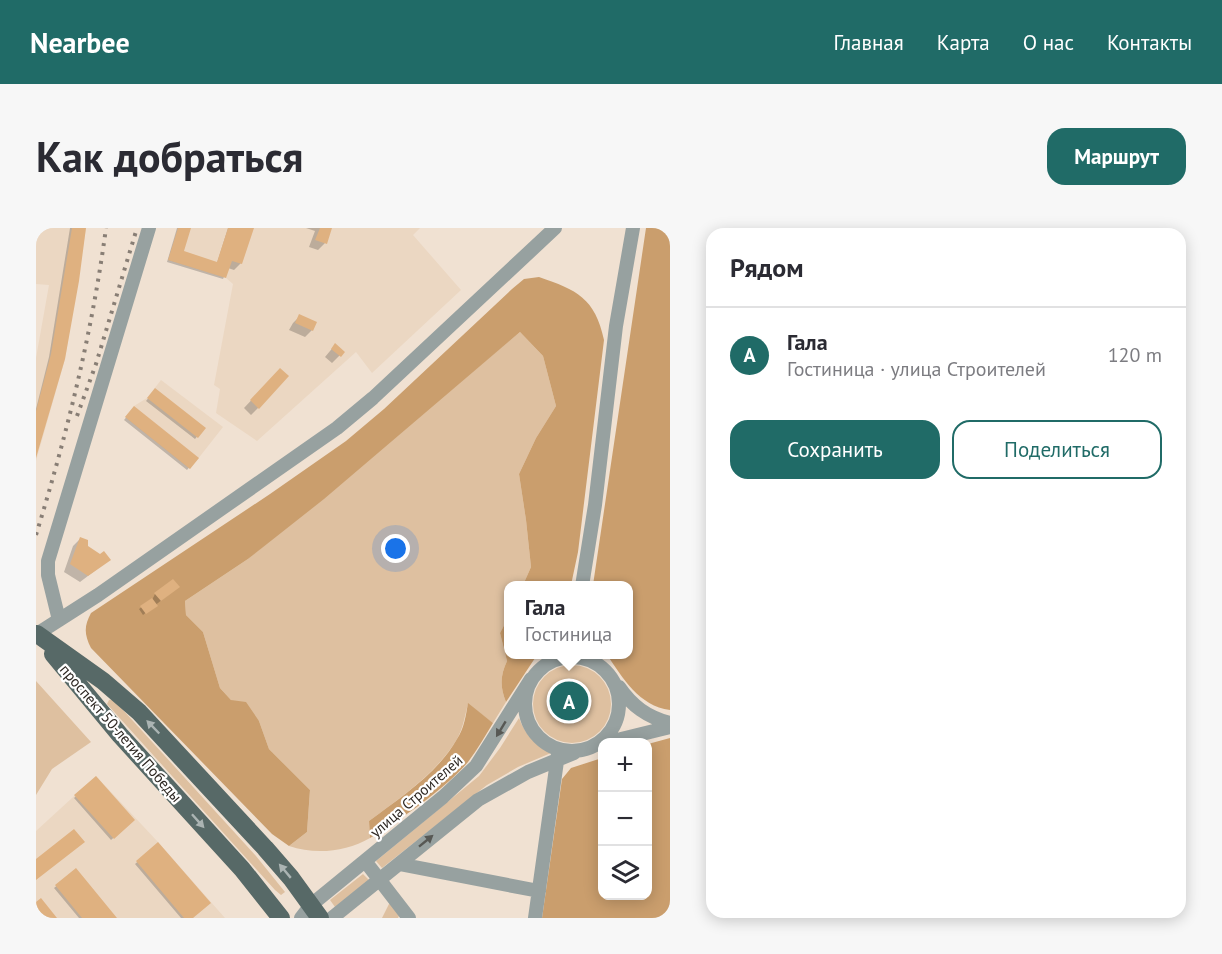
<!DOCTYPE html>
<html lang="ru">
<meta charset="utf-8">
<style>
:root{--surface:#fff;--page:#f7f7f7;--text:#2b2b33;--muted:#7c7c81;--line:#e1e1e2;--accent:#206b67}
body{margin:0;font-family:"PT Sans",sans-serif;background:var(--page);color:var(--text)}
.controls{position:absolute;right:18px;bottom:18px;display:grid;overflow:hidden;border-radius:12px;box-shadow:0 3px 15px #0003}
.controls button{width:54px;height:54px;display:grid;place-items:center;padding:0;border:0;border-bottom:2px solid var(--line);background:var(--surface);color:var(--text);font:30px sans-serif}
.you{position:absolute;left:360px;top:321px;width:21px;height:21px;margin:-15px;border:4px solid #fff;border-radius:50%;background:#1a73e8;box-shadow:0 0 0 9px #1a73e833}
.badge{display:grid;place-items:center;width:39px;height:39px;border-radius:50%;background:var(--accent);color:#fff;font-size:20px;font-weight:700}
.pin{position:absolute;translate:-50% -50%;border:3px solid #fff;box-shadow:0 2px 6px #0006}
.popup{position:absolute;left:468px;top:353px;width:129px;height:78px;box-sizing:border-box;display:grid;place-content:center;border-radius:12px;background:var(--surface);filter:drop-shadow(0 2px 4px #0005);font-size:20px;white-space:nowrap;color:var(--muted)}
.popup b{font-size:22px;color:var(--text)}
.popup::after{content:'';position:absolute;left:50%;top:100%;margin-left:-12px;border:12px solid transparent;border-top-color:var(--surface)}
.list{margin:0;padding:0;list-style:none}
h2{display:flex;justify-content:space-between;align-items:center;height:78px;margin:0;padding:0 24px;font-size:26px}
h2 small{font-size:20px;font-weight:400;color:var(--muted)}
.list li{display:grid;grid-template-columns:39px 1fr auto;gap:18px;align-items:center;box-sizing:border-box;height:96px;padding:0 24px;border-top:2px solid var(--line)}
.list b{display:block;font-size:22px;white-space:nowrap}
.list p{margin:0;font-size:20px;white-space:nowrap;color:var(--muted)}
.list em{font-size:20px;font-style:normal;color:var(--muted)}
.actions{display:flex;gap:12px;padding:18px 24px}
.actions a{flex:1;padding:14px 0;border:2px solid var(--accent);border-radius:18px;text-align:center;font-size:21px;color:var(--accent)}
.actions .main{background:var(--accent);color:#fff}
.icon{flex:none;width:33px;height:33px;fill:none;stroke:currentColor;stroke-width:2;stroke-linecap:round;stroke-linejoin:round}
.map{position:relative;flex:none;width:634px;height:690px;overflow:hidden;border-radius:18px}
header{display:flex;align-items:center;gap:36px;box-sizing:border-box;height:84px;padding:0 30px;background:var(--accent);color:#fff}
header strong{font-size:28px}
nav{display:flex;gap:33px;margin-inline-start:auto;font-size:21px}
.intro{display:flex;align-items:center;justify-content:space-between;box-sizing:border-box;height:144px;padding:0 36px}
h1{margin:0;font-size:42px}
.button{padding:15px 27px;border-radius:18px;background:var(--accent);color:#fff;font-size:21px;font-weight:700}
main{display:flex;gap:36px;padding:0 36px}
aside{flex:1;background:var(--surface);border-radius:18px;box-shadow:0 3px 15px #0003}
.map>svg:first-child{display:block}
.built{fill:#ebd7c2}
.green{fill:#dec0a0}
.forest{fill:#ca9e6d}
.shadow{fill:#0003}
.building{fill:#dfb180}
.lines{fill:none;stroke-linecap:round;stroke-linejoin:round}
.minor{stroke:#97a1a0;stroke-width:14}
.major{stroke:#576967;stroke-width:18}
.rail{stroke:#887e75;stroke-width:4;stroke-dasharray:3 6;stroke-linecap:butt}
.oneway{fill:#abb4b3}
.oneway2{fill:#575854}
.labels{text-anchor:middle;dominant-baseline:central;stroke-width:4.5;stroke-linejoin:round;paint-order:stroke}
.street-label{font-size:15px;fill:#2d2722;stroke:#fff}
</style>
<header>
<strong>Nearbee</strong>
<nav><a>Главная</a><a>Карта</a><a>О нас</a><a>Контакты</a></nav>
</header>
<div class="intro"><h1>Как добраться</h1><a class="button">Маршрут</a></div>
<main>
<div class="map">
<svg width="634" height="690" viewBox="0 0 634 690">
<rect width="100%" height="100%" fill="#f0e1d2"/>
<path class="built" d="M0,0H50L29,131L0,233V130L13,57L0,56Z
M142,0H384L377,7L425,62L336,145L320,124L221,213L180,185L184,161L178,157L197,56L190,50L132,32Z
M125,152L187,199L154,241L89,189L98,178L111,170Z
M60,548L122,614L189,690H0V603Z"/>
<path class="green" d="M484,104L507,128L520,178L500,210L483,246L490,292L495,339L487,357L473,358V388L464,405L471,433C464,448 464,459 470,474L457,495L432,476C429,487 427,501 421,511C401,545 364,570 333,593L334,610C310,624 279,627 253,618L271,604L274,562L233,521L223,493L195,472L184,460L167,404L150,387L149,373L212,331Z
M497 476a39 39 0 1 1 78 0a39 39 0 1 1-78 0Z
M0,453L55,514L16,541L0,567Z
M77,471L220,628L249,664L245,667L239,662L71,476L73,472Z
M483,490C489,507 500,517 515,525L482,539L451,557L346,640L340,633L443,548L464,520Z
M327,646L333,652L299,679L294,672Z
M354,674L364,686L362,690H346Z"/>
<path class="forest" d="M610,0H634V482C603,478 587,450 571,427L593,426V358L557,357Z
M503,49C541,62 559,70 568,112L542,324L535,357H487L495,339L490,292L483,246L500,210L520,178L507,128L484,104L288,271L212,331L149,373L150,387L167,404L184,460L195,472L210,474L223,493L233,521L274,562L271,604L253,618L236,606L55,420C48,406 48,398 55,385L234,266L310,213L348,181L476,61L488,51Z
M473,388V426L501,427L470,474C464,459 464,448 471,433L464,405Z
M432,475L457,495C449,508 441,522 432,534C410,560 363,593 334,610L333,593C364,570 402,545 421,511C428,501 430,487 432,475Z
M634,510V690H506L526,551L535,540L566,530V668H612V516Z"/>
<path class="shadow" d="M34,0H49L0,227V181L13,129Z
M141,0H154L146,24L181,35L192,0H216L205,35L198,42L192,40L187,51L131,34Z
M270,0H294L289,15L282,22L273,19L279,3Z
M264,88L276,102L269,109L253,102L257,95Z
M299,117L307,124L296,135L289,129Z
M237,149L222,180L215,187L208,180Z
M119,162L168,200L159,211L110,173Z
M98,180L161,230L151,242L88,192Z
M44,311L50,319L73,332L44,354L28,344L37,318Z
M137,363L107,387L103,381L116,372L119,366Z
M60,550L97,592L75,612L38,570Z
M122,616L155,690H145L99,636Z
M40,642L79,690H43L18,660Z"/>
<path class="building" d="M36,0H50L43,53L29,131L0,230V183L15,126Z
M142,0H155L148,23L181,34L192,0H218L206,36L196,33L190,50L132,32Z
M284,0H296L291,16L279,12Z
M263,86L281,94L277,103L259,95Z
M299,115L309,124L305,129L295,121Z
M244,140L253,148L223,181L214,172Z
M119,160L170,200L162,210L111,170Z
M98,178L163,230L154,241L89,189Z
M44,309L52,312V318L64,326L68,323L75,332L52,348L34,336Z
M137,351L144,359L125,373L118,365Z
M116,370L122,378L110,386L104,378Z
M60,548L99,592L78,611L38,567Z
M38,601L49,614L0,652V631Z
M122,614L175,675L157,690H148L100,633Z
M40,640L81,690H46L19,657Z
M5,670L21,690H0V674Z"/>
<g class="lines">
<path class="minor" d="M546,358L559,277L580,98L597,0
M23,392L12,347V333L113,0
M1,406L62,367L301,200L337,170L519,0
M489 476a47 47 0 1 1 94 0a47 47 0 1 1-94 0Z
M583,459C596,478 611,489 634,495
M573,514L634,499
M329,633L373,690
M363,636L503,663
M265,690L275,677L407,569L440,538L495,451
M296,690L442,572L492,544L538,525
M499,690L522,526"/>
<path class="major" d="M1,406L67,453L103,484L229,620L255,650L284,690
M17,426L84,507L206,641L245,690"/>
<path class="rail" d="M41,188L60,136L101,0
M0,307C31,206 56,105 70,0"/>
</g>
<defs><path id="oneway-solid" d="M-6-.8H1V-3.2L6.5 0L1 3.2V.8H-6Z" transform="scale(1.5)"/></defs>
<g class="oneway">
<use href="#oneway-solid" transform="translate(117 499) rotate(-134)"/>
<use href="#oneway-solid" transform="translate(162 593) rotate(48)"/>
<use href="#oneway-solid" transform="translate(249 643) rotate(-130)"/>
</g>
<g class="oneway2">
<use href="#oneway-solid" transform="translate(465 501) rotate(121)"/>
<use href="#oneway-solid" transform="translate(390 613) rotate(-39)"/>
</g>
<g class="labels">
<g class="street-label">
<text transform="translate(85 505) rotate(49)">проспект 50-летия Победы</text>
<text transform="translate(380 568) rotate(-41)">улица Строителей</text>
</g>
</g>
</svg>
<div class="controls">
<button>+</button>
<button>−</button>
<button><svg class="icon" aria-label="layers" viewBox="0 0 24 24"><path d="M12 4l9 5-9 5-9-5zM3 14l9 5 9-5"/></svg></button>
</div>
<div class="you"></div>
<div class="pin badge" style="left:533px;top:473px">A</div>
<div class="popup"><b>Гала</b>Гостиница</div>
</div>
<aside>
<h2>Рядом<small></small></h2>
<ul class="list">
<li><span class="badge">A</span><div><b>Гала</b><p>Гостиница · улица Строителей</p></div><em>120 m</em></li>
</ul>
<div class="actions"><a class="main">Сохранить</a><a>Поделиться</a></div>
</aside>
</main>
